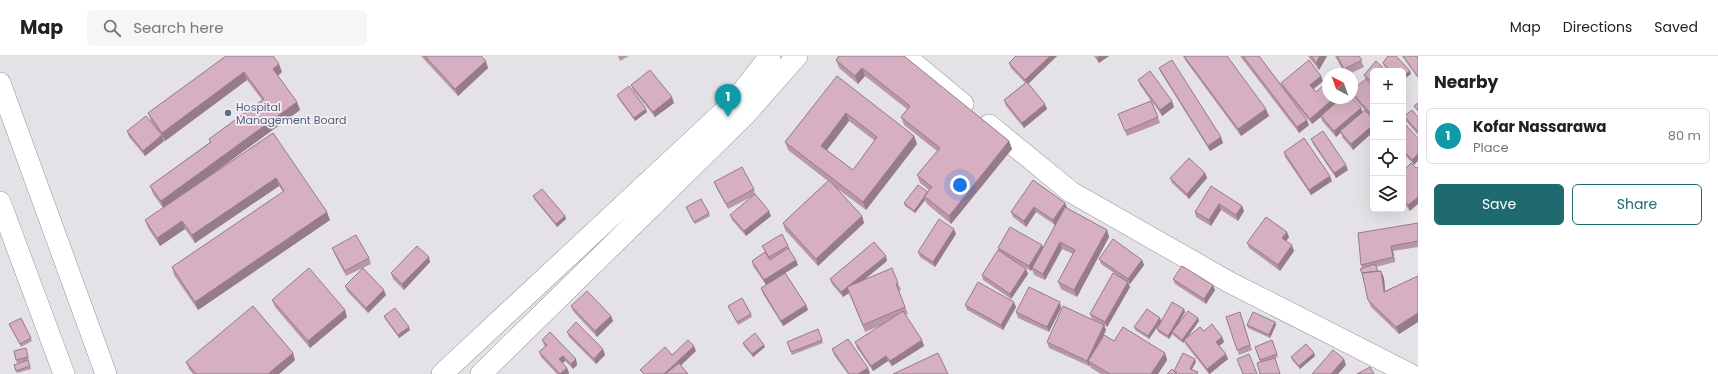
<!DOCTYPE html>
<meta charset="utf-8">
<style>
:root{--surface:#fff;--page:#f6f6f6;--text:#222;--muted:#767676;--line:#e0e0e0;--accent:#1e6a6f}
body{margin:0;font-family:Poppins,sans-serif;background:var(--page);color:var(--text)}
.controls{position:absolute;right:12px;top:12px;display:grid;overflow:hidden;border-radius:6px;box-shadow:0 4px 16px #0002}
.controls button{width:36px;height:36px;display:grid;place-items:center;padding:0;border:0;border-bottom:1px solid var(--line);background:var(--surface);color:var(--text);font:20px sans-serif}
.compass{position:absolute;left:1322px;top:12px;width:36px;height:36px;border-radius:50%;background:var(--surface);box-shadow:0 4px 16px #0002;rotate:319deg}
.you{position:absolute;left:960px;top:129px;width:14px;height:14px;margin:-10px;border:3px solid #fff;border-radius:50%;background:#1a73e8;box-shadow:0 0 0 6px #1a73e833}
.badge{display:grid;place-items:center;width:26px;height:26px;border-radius:50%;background:var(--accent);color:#fff;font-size:13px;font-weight:700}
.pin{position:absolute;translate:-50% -33px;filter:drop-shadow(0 1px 2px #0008)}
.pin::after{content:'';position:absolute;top:21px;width:14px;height:12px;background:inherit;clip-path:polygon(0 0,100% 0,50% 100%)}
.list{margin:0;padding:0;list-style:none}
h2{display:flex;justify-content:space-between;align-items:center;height:52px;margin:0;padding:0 16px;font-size:17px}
h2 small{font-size:13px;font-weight:400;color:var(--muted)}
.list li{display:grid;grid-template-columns:26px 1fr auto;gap:12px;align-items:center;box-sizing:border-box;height:56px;margin:0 8px 8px;padding:0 8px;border:1px solid var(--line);border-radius:6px}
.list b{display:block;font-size:15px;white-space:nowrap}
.list p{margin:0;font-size:13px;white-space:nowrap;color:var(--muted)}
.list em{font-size:13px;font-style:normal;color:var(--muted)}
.actions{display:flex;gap:8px;padding:12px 16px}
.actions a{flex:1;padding:9px 0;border:1px solid var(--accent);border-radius:6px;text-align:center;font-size:14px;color:var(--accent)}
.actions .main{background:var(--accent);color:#fff}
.icon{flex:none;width:22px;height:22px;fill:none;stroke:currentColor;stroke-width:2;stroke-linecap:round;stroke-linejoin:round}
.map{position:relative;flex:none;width:1418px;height:318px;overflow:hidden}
header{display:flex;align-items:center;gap:24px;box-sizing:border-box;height:56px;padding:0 20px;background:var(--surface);border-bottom:1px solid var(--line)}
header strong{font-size:19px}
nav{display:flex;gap:22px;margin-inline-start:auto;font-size:14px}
.search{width:280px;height:36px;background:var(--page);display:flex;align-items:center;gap:10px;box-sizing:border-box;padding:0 14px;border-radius:6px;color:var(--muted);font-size:15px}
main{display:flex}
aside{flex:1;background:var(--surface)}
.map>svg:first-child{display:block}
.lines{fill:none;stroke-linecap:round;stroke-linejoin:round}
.minor-casing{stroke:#979499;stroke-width:22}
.minor{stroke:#fff;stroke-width:21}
.wall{fill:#b897a7;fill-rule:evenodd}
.shaded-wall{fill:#967b88}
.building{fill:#d6b0c2;stroke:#967b88;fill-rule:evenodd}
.service-dot{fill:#5c6f8a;stroke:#f3eff4;stroke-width:1.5}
.labels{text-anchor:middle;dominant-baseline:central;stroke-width:3.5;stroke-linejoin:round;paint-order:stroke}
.service-label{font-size:11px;fill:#4e5e75;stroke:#f3eff4;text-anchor:start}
</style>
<header>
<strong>Map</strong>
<div class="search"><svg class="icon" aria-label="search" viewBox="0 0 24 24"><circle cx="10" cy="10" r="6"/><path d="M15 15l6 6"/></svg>Search here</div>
<nav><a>Map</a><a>Directions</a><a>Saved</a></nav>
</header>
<main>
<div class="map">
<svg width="1418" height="318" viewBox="0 0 1418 318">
<rect width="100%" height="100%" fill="#e5e2e7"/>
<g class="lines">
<defs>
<path id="minor" d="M905,0L963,48
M0,27L106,318
M989,69L1071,136L1229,226L1410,318
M0,146L64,318
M442,318L734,46L770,0
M481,318L745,59L797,0"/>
</defs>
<use href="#minor" class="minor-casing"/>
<use href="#minor" class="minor"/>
</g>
<path class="wall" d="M226,0L282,16L278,20L297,46L300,54L200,127L273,77L330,164L198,254L174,219L172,211L283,136L279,130L195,187L185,173L160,190L148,172L145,164L163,152L153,138L150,130L210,86L209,83L262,44L247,24L165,85L163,81L164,85L145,100L129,81L127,75L157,73L151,65L148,57Z
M421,0H481L488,12L458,40Z
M618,0H629L620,5Z
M839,0L1009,85L1012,93L951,168L927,148L925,144L915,157L905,150L904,147L928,136L929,134L920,127L917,119L937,95L904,69L901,61L907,53L865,20L858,28L839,12L836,4Z
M1016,0H1057L1028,28L1047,53L1024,72L1006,50L1004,44L1025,27L1011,12L1009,7Z
M1094,0H1109L1099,7Z
M1183,0H1227L1269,60L1241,80L1185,4Z
M1240,0H1259L1283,31L1281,27L1323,25L1314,33L1316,36L1336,47L1361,52L1362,56L1370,60L1352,40V34L1373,32V76L1353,94L1342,81L1341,76L1336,81L1322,65L1321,61L1312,68L1287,38L1309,69L1299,77Z
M1308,0H1327L1319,14Z
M1335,0H1359L1364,11L1349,18H1345Z
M1402,0H1417L1418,2V22Z
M1383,7L1410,15L1411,18L1403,15H1389L1384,10Z
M1159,12L1223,87L1210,95L1161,17Z
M1373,15V29L1365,22L1364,19Z
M837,20L914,80L917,88L866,154L835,131L862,160L864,167L818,210L785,174L783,167L828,125L788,94L785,86ZM849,65L875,85L853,114L827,94Z
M1138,24L1174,51L1162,60L1152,45L1160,67L1127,80L1118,58L1151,45L1140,29Z
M631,29L674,47L655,61L633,34Z
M617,39L647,56L635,65L618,42Z
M1404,60L1418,61V79L1406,65Z
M1403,66L1414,109L1403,97Z
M1311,83L1348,114L1336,122L1313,88Z
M1284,96L1332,125L1311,139L1285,101Z
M1416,112L1410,155L1403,146V115Z
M1205,117L1207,122L1189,143L1172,127L1170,122Z
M1033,124L1065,147L1067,152L1107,174L1109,181L1077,241L1061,233L1058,226L1073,198L1062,193L1045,224L1034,219L1032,213L1031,215L1015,206L1026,213L1028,218L1011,243L983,224L982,219L999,195L998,192L1042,189L1043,192L1055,169L1036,156L1026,171L1013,161L1011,156Z
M714,126L754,133L755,138L771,160L746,180L732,164L730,159L753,140L728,153L716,131Z
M1211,130L1242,150L1244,155L1238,165L1221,154L1211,170L1196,161L1195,156Z
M533,140L565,160L566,163L557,171L534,143Z
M686,151L709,157L710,160L695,168Z
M1418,167V191L1393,195L1395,206L1376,211L1378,215H1381L1384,222L1385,235L1418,220V266L1399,278L1371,251L1368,244L1362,213L1361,209Z
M956,178L935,211L920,201L918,196Z
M1289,181L1286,185L1294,195L1280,215L1249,192L1247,187Z
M762,190H788L790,193H789L798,209L785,217L806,249L808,254L783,270L763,238L761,232L766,229L753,210L752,205L765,196Z
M332,192L369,202L371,208L346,220L334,197Z
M1099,203L1142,204L1144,209L1130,228L1128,227L1130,231L1107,271L1104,269L1106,274L1102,282L1165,297L1167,304L1158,318H1101L1091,312L1090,309L1089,310L1049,292L1047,286L1101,267L1092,263L1090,258L1120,221L1101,208Z
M887,205L865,223L898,227L901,234L899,235L908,258L905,259L924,290L892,310L888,305L873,315L857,292L855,286L884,268L865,276L849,237L843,241L832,228L830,223Z
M430,206L404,234L393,223L391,217Z
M1173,223L1215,234L1206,248L1175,228Z
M345,230L386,239L368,257L347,235Z
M272,244L347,261L310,292L275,251Z
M965,249L1016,251L1003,274L967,254Z
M571,250L611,260L613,265L597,281L573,255Z
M728,250L751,258L752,261L738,269Z
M1061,252L1049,276L1018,262L1016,256Z
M1184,253L1185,256L1176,271L1199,265L1187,282L1204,275L1222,281L1224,286L1219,290L1228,303L1210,318H1209L1186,289L1184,285L1183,287L1173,279V277L1169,283L1158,276L1157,273L1161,266L1149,283L1135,274L1134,271L1160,262L1161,265Z
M1240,256L1252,294L1239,299L1226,261Z
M384,260L410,274L399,282L385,263Z
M1275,266L1276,269L1270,282L1248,272L1247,269Z
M9,268L31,282L32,285L21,291Z
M818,273L823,287L792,299L787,286Z
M567,276L603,293L605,299L596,308L569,281Z
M542,284L576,303L577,309L573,313L565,305L562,307L567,312L569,317L568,318H557L541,301L539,296L545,290L544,289Z
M1272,284L1278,301L1275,302L1277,307L1260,306L1255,291Z
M743,287L765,291L753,301L744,290Z
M26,292L29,304L17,307L14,295Z
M832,293L870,317L868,318H848L834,299Z
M1314,297L1315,300L1300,313L1292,304L1291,301Z
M28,304L31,313L17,317L14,309Z
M295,304L279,318H193L189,313L186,306Z"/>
<path class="shaded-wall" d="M1050,0H1057L1027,29L1025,24Z
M1100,0H1109L1099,7L1097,2Z
M1320,0H1327L1319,14L1316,7Z
M486,5L488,12L458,40L455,33Z
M279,8L282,16L276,21L273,13Z
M862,12L865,20L858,28L855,20Z
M1410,15L1411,18L1403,24V20Z
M244,16L247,24L165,85L162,77Z
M1321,20L1323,25L1312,34L1310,29Z
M672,41L674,47L655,61L653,56Z
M1334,42L1336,48L1312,68L1310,63Z
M1172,45L1174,51L1162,60L1160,54Z
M297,46L300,54L164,153L161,145Z
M1045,48L1047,53L1024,72L1022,67Z
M1361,52L1363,57L1336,81L1334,75Z
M646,53L647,56L635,65L634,62Z
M1266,53L1269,60L1241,80L1238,73Z
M846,57L849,65L824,98L821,90Z
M1307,64L1309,69L1299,77L1297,71Z
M1373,69V76L1353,94L1351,88Z
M162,79L164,85L145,100L143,95Z
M914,80L917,88L866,154L863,146Z
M1221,81L1223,87L1210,95L1208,90Z
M1009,85L1012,93L951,168L949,160Z
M1418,98V105L1414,109L1412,104Z
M1346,109L1348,114L1336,122L1334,117Z
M1205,117L1207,122L1189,143L1187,138Z
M1330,120L1332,125L1311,139L1309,134Z
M276,122L279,130L195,187L192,179Z
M924,141L925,144L915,157L914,155Z
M1418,141V148L1410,155L1408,149Z
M1065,147L1067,152L1055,170L1053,164Z
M1219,148L1221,154L1211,170L1209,164Z
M1242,150L1244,155L1238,165L1236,159Z
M1034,151L1036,156L1026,171L1024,165Z
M769,155L771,160L746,180L744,175Z
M327,156L330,164L198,254L195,246Z
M565,160L566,163L557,171L556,168Z
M862,160L864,167L818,210L816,203Z
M182,165L185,173L160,190L157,182Z
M954,173L956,178L935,211L933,206Z
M1107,174L1109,181L1077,241L1074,234Z
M1287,176L1289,181L1284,188L1282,182Z
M1060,186L1062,193L1045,224L1043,218Z
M1042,189L1044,195L1032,212V213L1031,215L1029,210Z
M1292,189L1294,195L1280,215L1278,209Z
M1391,190L1393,195L1395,206L1393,201Z
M886,200L887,205L849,236L847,231Z
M429,201L430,206L404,234L402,228Z
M796,204L798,209L766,229L764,224Z
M1142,204L1144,209L1130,228L1128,223Z
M1026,213L1028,218L1011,243L1010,238Z
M1381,215L1384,222L1386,243L1384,236Z
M1128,226L1130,231L1107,271L1105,266Z
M1213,229L1215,234L1206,248L1204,243Z
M847,231L849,237L843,241L841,236Z
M384,234L386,239L368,257L366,252Z
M1014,246L1016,251L1003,274L1001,269Z
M1060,246L1061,252L1049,276L1047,271Z
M806,249L808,254L783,270L781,265Z
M1184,253L1185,256L1169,283L1168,280Z
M345,254L347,261L310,292L308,285Z
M1418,257V266L1399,278L1396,271Z
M611,260L613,265L597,281L595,275Z
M1160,262L1161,265L1149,283L1148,280Z
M1198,262L1199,265L1183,287L1182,284Z
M1275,266L1276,269L1270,282L1269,279Z
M1104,269L1106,274L1091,307L1088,305L1090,309L1089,310L1087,305Z
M409,271L410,274L399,282L398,279Z
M1222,281L1224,286L1218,291L1216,286Z
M922,284L924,290L892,310L890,305Z
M764,289L765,291L753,301L752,298Z
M694,290L696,295L672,318H664Z
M603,293L605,299L596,308L594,303Z
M293,297L295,304L279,318H268Z
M1165,297L1167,304L1158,318H1151Z
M1314,297L1315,300L1300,313L1299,310Z
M1226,298L1228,303L1209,318L1207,313Z
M563,300L565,305L561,309L559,303Z
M886,300L888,305L873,315L871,310Z
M576,303L577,309L573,313L571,308Z
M1195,303L1196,306L1191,315L1190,313Z
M1344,303L1346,309L1338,318H1331Z
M567,312L569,317L568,318H560Z
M868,312L870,317L868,318H858Z"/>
<path class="building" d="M226,0H273L279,8L273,13L297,46L161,145L150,130L211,86L209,83L264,43L244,16L162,77L148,57Z
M425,0H481L486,5L455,33Z
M839,0H904L1009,85L949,160L924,140L932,131L917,119L940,92L901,61L910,50L862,12L855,20L836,4Z
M1016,0H1050L1025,24L1009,7Z
M1184,0H1227L1266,53L1238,73Z
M1243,0H1259L1307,64L1297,71Z
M1311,0H1320L1316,7Z
M1337,0H1359L1362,4L1344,13Z
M1388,0H1396L1410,15L1403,20V15H1390L1383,7Z
M1403,0H1417L1418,2V21Z
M1172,4L1221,81L1208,90L1159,12Z
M1309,4L1321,20L1310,29L1316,36L1324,29L1328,35V42H1334L1310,63L1281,27Z
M1376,5L1386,15H1373V27L1364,19Z
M650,14L672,41L653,56L631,29Z
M1150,15L1172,45L1160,54L1138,24Z
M837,20L914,80L863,146L785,86ZM846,57L877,81L853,114L821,90Z
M1366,23L1373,32V60L1352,37V34Z
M1027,26L1045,48L1022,67L1004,44Z
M629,30L646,53L634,62L617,39Z
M1341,42H1352L1361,52L1334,75L1321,60Z
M1151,45L1158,61L1125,75L1118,58Z
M1418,47V55L1414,50Z
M1365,54L1373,63V69L1351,88L1340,75Z
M1412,54L1418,61V76L1404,60Z
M146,60L162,79L143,95L127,75Z
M1403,66L1418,82V98L1412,104L1403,94Z
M1323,75L1346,109L1334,117L1311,83Z
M273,77L327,156L195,246L172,211L284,135L276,122L192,179L182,165L157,182L145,164Z
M1304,82L1330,120L1309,134L1284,96Z
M1189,102L1205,117L1187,138L1170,122Z
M1411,107L1416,112L1418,111V141L1408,149L1403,143V115Z
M742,111L754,133L726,148L714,126Z
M829,124L862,160L816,203L783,167Z
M1033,124L1065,147L1053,164L1034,151L1024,165L1011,156Z
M918,129L928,136L914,155L904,147Z
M1211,130L1242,150L1236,159L1219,148L1209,164L1195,156Z
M542,133L565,160L556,168L533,140Z
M755,138L769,155L744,175L730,159Z
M701,143L709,157L694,166L686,151Z
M1065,151L1107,174L1074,234L1058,226L1075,194L1060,186L1043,218L1032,212Z
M1266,161L1287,176L1282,182L1292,189L1278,209L1247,187Z
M939,163L954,173L933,206L918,196Z
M1418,167V185L1391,190L1393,201L1361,209L1358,177Z
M1010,171L1042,189L1029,210L998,192Z
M782,178L788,190L769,201L762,190Z
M356,179L369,202L345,215L332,192Z
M1113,183L1142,204L1128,223L1099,203Z
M874,186L886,200L841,236L830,223Z
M417,190L429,201L402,228L391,217Z
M788,192L796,204L764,224L752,205L765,196L770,204Z
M998,194L1026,213L1010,238L982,219Z
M1375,208L1378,215L1362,217L1360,213Z
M1182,210L1213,229L1204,243L1173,223Z
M309,212L345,254L308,285L272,244Z
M363,212L384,234L366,252L345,230Z
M892,212L898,227L896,228L905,251L863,269L847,231Z
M1381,215L1384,236L1418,220V257L1396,271L1368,244L1362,217Z
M785,217L806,249L781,265L761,232Z
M1113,217L1128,226L1105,266L1090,258Z
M978,226L1014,246L1001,269L965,249Z
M1029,231L1060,246L1047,271L1016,256Z
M587,235L611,260L595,275L571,250Z
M742,242L751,258L737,266L728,250Z
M1172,246L1184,253L1168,280L1157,273Z
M253,250L293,297L268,318H196L186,306Z
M1063,250L1104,269L1087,305L1047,286Z
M395,252L409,271L398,279L384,260Z
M1147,253L1160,262L1148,280L1134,271Z
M903,255L922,284L890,305L886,300L871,310L855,286Z
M1188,255L1198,262L1182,284L1172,276Z
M1240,256L1250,289L1237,294L1226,261Z
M1253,256L1275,266L1269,279L1247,269Z
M21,262L31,282L20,288L9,268Z
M576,266L603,293L594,303L567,276Z
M1212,268L1222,281L1216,286L1226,298L1207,313L1184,284L1200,271L1204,275Z
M1123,271L1165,297L1151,318H1110L1088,305L1104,279L1114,285Z
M818,273L822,284L791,296L787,286Z
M550,276L576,303L571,308L563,300L559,303L567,312L560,318L539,296L547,289L542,284Z
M755,277L764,289L752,298L743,287Z
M848,283L868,312L858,318H849L832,293Z
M688,284L694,290L664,318H644L640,314L665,291L672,299Z
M1272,284L1277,298L1260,304L1255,291Z
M1306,288L1314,297L1299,310L1291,301Z
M26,292L28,301L16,304L14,295Z
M1333,294L1344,303L1331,318H1312Z
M938,297L948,318H893Z
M1183,297L1195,303L1190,313L1198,316L1197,318H1180L1174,315Z
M1249,298L1257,318H1243L1237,303Z
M1275,302L1280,318H1260L1257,307Z
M28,304L30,310L16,315L14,309Z
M679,307L688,318H665Z
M1370,311L1374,318H1357Z
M1172,313L1177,318H1167Z"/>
<circle class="service-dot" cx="228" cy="57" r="4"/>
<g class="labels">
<g class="service-label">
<text x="236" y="51">Hospital<tspan x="236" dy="13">Management Board</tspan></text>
</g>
</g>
</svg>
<div class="controls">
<button>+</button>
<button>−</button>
<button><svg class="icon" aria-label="locate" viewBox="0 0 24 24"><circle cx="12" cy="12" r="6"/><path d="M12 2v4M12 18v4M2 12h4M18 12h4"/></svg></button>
<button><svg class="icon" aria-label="layers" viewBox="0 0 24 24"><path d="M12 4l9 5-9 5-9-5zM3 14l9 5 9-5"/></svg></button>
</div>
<svg class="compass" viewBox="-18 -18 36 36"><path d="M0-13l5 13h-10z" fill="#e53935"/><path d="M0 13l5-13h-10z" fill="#767676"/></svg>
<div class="you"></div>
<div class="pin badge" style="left:728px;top:61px;background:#0f9aa8">1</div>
</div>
<aside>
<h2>Nearby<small></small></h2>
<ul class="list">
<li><span class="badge" style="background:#0f9aa8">1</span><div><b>Kofar Nassarawa</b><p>Place</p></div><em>80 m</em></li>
</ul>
<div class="actions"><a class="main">Save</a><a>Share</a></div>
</aside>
</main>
